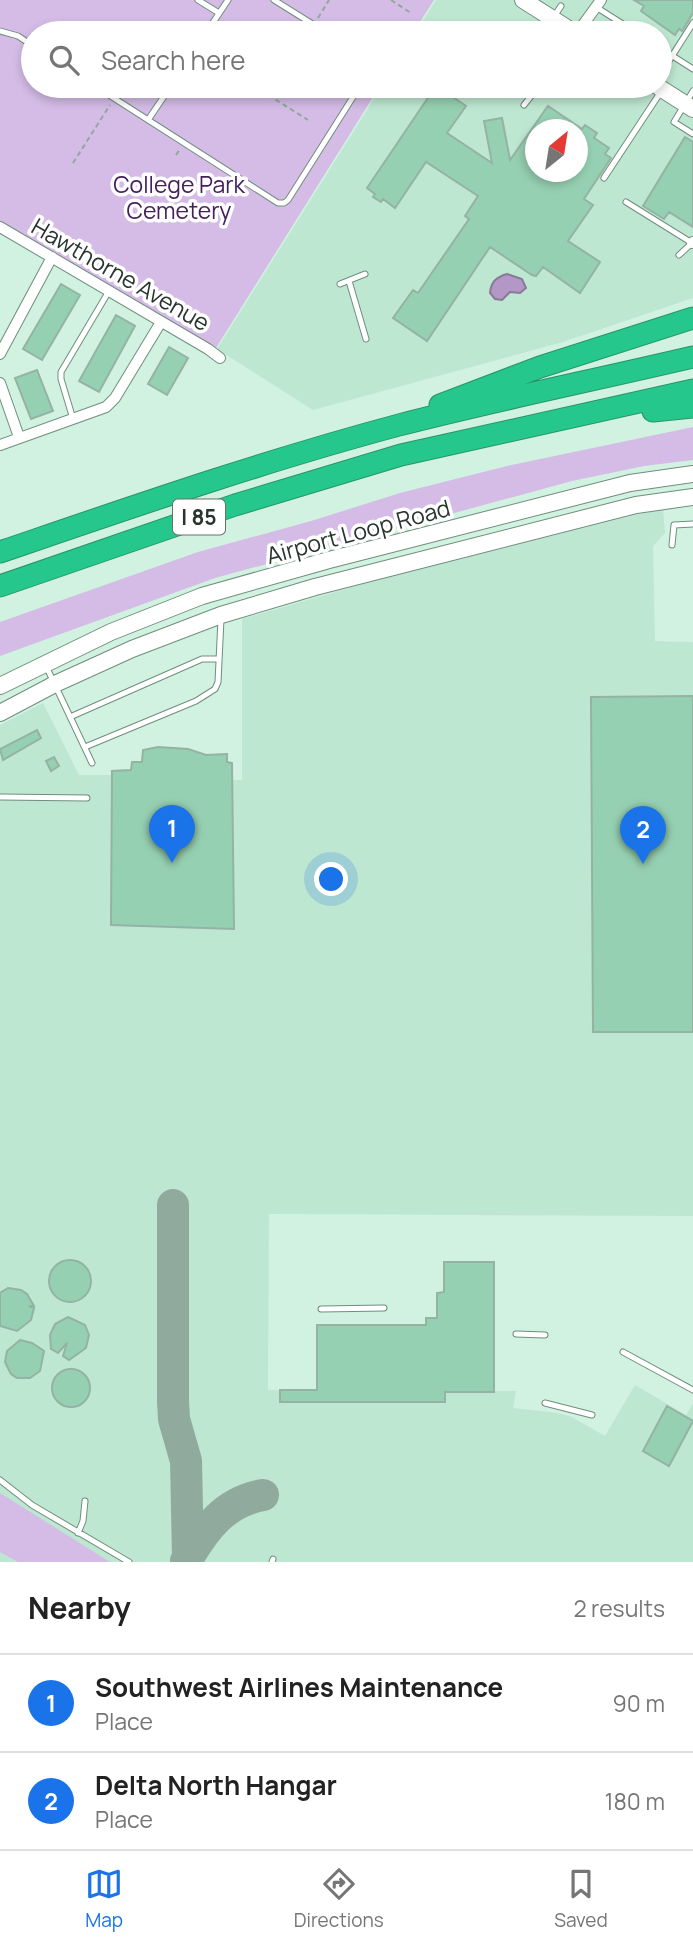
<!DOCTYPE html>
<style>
:root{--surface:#fff;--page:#f6f6f6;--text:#222;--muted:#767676;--line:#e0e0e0;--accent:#1a73e8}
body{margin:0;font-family:Manrope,sans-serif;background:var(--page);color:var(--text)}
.compass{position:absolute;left:525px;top:119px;width:63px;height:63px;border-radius:50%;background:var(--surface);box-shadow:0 4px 10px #0003;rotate:30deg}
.you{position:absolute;left:332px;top:880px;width:24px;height:24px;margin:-18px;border:5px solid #fff;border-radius:50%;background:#1a73e8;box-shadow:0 0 0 10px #1a73e833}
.badge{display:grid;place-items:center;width:46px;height:46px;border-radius:50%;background:var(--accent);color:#fff;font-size:23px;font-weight:700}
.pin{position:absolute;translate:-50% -58px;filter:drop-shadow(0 2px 4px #0008)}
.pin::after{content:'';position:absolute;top:37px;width:24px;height:21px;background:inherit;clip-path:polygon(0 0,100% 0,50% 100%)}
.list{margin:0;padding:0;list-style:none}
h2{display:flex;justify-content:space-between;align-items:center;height:91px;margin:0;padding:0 28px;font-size:30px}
h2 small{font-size:23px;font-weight:400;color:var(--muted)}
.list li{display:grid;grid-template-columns:46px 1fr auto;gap:21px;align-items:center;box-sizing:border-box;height:98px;padding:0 28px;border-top:2px solid var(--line)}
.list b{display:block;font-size:26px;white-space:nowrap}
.list p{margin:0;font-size:23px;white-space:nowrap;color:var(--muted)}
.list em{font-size:23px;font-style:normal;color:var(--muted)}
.icon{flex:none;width:38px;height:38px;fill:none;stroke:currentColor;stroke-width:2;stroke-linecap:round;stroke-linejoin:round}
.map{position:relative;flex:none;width:693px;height:1562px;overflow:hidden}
.search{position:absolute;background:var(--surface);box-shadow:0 4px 10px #0003;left:21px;right:21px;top:21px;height:77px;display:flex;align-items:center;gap:18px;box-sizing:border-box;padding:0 24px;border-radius:38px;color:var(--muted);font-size:26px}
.sheet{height:287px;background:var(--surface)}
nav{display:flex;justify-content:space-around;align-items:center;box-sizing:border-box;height:98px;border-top:2px solid var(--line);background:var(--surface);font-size:19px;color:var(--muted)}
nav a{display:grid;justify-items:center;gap:4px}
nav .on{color:var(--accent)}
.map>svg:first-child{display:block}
.built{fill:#bee7d1;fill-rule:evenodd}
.green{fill:#d4bce6}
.water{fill:#b397c6;stroke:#897a98;stroke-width:2}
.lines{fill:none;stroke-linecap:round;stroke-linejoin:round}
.taxiway{stroke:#90aa9d;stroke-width:32}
.building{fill:#96d0b2;stroke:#94b3a2;stroke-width:2;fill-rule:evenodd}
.lane-casing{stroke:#708e7e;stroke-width:7}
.street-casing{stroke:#708e7e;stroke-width:12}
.secondary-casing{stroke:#708e7e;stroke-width:18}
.highway-casing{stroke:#27946b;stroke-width:23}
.path{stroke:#90a99c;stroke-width:2;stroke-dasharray:5 3.5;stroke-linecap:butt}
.lane{stroke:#fff;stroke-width:5}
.street{stroke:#fff;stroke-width:10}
.secondary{stroke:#fff;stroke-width:16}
.highway{stroke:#26c78c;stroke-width:21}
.labels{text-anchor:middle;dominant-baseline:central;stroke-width:7;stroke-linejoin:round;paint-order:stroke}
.shield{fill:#fff;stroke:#68726d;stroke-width:2}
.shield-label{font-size:21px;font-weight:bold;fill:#28352e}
.park-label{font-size:23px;fill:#45215b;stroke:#fff}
.street-label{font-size:23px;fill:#28352e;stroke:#fff}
</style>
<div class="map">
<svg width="693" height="1562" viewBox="0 0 693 1562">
<rect width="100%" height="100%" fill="#d1f2e1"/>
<path class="built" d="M436,0H693V298L563,342L313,410L217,349L382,86H660V33H415ZM536,130H578V172H536Z
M663,508L665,533L653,546L655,641L693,642V1216L269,1214L268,1390H317L426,1325V1318L437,1317V1293L444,1292L494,1391H516L513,1408L558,1413L572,1417L605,1436L635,1385L686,1415L693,1403V1562H0V725L43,703L79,775H112V771L131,770L132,762H145L143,754L145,750L171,747L188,749L200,753L199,755L227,754V762L232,763L233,780H242V619L390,576Z"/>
<path class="green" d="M0,0H434L413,33H33V86H380L216,348L0,222Z
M693,427V460L644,466L572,481L215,578L0,656V622L198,552L311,521L400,493L507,466Z
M0,1493L110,1562H18L0,1552Z"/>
<path class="water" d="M507,274L522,279L526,288L520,293L510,292L502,300L495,299L490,293C491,282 496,277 507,274Z"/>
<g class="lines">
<path class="taxiway" d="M173,1205V1401L174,1419L186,1461L188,1558
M186,1561C205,1529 224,1502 263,1495"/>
</g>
<path class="building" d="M634,0H693V13L682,31L679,29L675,35L641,11L644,6Z
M436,86L442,90L444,86L455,94L453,97L466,106L447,133L492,163L484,121L502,118L510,160L548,106L582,129L585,125L597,133L594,138L609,148L605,154L611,158L584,199L593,205L568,241L600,262L580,293L543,267L536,276L532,275L490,247L427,341L393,318L413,290L418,293L469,219L465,216L478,196L426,162L395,208L383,199L381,202L373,197L375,194L367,188ZM536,130H578V172H536Z
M685,137L693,142V227L669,212L664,219L643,206Z
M61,284L80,295L42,360L23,349Z
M116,315L135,326L99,392L79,381Z
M169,347L188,358L167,395L148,384Z
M37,370L53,411L31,419L15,378Z
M693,696V1032H593L591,697Z
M37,730L41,738L3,760L0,749Z
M158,747L188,749L206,755L227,754V762L232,763L234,929L111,925L112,771L131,770L132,762H142L143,750Z
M54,757L59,766L51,771L46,761Z
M49 1281a21 21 0 1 1 42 0a21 21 0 1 1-42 0Z
M444,1262H494V1392H445V1402H280V1390H317V1325H426V1318H437V1293L444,1292Z
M8,1288L21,1290L27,1294L34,1306H29L34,1308L31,1320L17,1331L0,1326V1293Z
M68,1317L85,1325L89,1335L86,1348L69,1360L63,1356L67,1343L58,1353L51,1349L50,1335L55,1324Z
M20,1340L32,1343L44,1351L40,1371L30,1378H17L11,1374L5,1362L7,1351Z
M52 1388a19 19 0 1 1 38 0a19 19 0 1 1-38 0Z
M667,1406L693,1421L669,1466L643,1451Z"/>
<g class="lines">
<defs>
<path id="lane" d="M198,0L219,13
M274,0L327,33
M596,7L637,33
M553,18L561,6
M0,31L18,36L33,46
M206,33L228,0
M660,48L693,69
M660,75L693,23
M95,86L278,203H284L288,200L360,86
M693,91L674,122L693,134
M524,105L539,86
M148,120L171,86
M604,178L662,90
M626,202L692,243L679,255
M349,281L366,339
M340,284L365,274
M73,419L61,379V372L109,291
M672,545L674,525L693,524
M46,666L92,763
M70,717L202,659H219
M85,747L196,701L215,689L218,682L221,619
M0,797L87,798
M321,1309L384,1308
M516,1334L545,1335
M623,1352L693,1390
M545,1403L592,1415
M0,1480L32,1505L129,1562
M78,1533L83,1521L85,1501
M272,1562L273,1559"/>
<path id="street" d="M577,33L601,0
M0,227L208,349L220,358
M692,243L693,242
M0,354L52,257
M0,383L19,437
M0,445L106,407L115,398L161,322"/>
<path id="secondary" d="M523,0L575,33
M657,86L693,109
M0,686L111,632L202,596L329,560L630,483L693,474
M0,713L55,684L132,649L221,615L315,587L636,505L693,497"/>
<path id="highway" d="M440,405L540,367L693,318
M653,411L693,407
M0,552C132,507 264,461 399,425C496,400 595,380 693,357
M0,586L235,505L401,455L693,390"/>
</defs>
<use href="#lane" class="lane-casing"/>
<use href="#street" class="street-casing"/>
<use href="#secondary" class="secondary-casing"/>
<use href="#highway" class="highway-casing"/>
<path class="path" d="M391,0L411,13
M318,18L329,0
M254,86L308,120
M176,155L180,149
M73,163L110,105"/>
<use href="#lane" class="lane"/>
<use href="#street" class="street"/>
<use href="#secondary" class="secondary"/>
<use href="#highway" class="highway"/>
</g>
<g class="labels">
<rect class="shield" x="173" y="499.5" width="52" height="35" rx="5"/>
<g class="shield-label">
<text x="199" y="517">I 85</text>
</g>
<g class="park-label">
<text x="179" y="184">College Park<tspan x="179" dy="26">Cemetery</tspan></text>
</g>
<g class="street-label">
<text transform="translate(121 274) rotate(30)">Hawthorne Avenue</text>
<text transform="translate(358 531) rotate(-15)">Airport Loop Road</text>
</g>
</g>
</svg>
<svg class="compass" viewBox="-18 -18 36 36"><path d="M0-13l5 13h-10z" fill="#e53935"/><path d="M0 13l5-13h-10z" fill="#767676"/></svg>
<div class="you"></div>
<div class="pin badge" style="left:172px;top:863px">1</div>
<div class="pin badge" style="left:643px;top:864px">2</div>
<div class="search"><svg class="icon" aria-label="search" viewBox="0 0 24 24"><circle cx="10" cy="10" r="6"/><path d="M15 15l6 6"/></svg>Search here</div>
</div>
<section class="sheet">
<h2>Nearby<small>2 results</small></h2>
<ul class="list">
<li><span class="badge">1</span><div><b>Southwest Airlines Maintenance</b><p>Place</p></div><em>90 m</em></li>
<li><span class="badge">2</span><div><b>Delta North Hangar</b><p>Place</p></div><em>180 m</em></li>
</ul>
</section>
<nav>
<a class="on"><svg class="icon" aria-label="map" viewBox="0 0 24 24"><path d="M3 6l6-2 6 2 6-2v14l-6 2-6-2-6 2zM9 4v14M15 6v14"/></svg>Map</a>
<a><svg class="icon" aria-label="directions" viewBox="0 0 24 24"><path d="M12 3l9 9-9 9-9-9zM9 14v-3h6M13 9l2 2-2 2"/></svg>Directions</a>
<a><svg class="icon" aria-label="saved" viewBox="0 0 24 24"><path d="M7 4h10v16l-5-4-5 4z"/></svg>Saved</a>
</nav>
